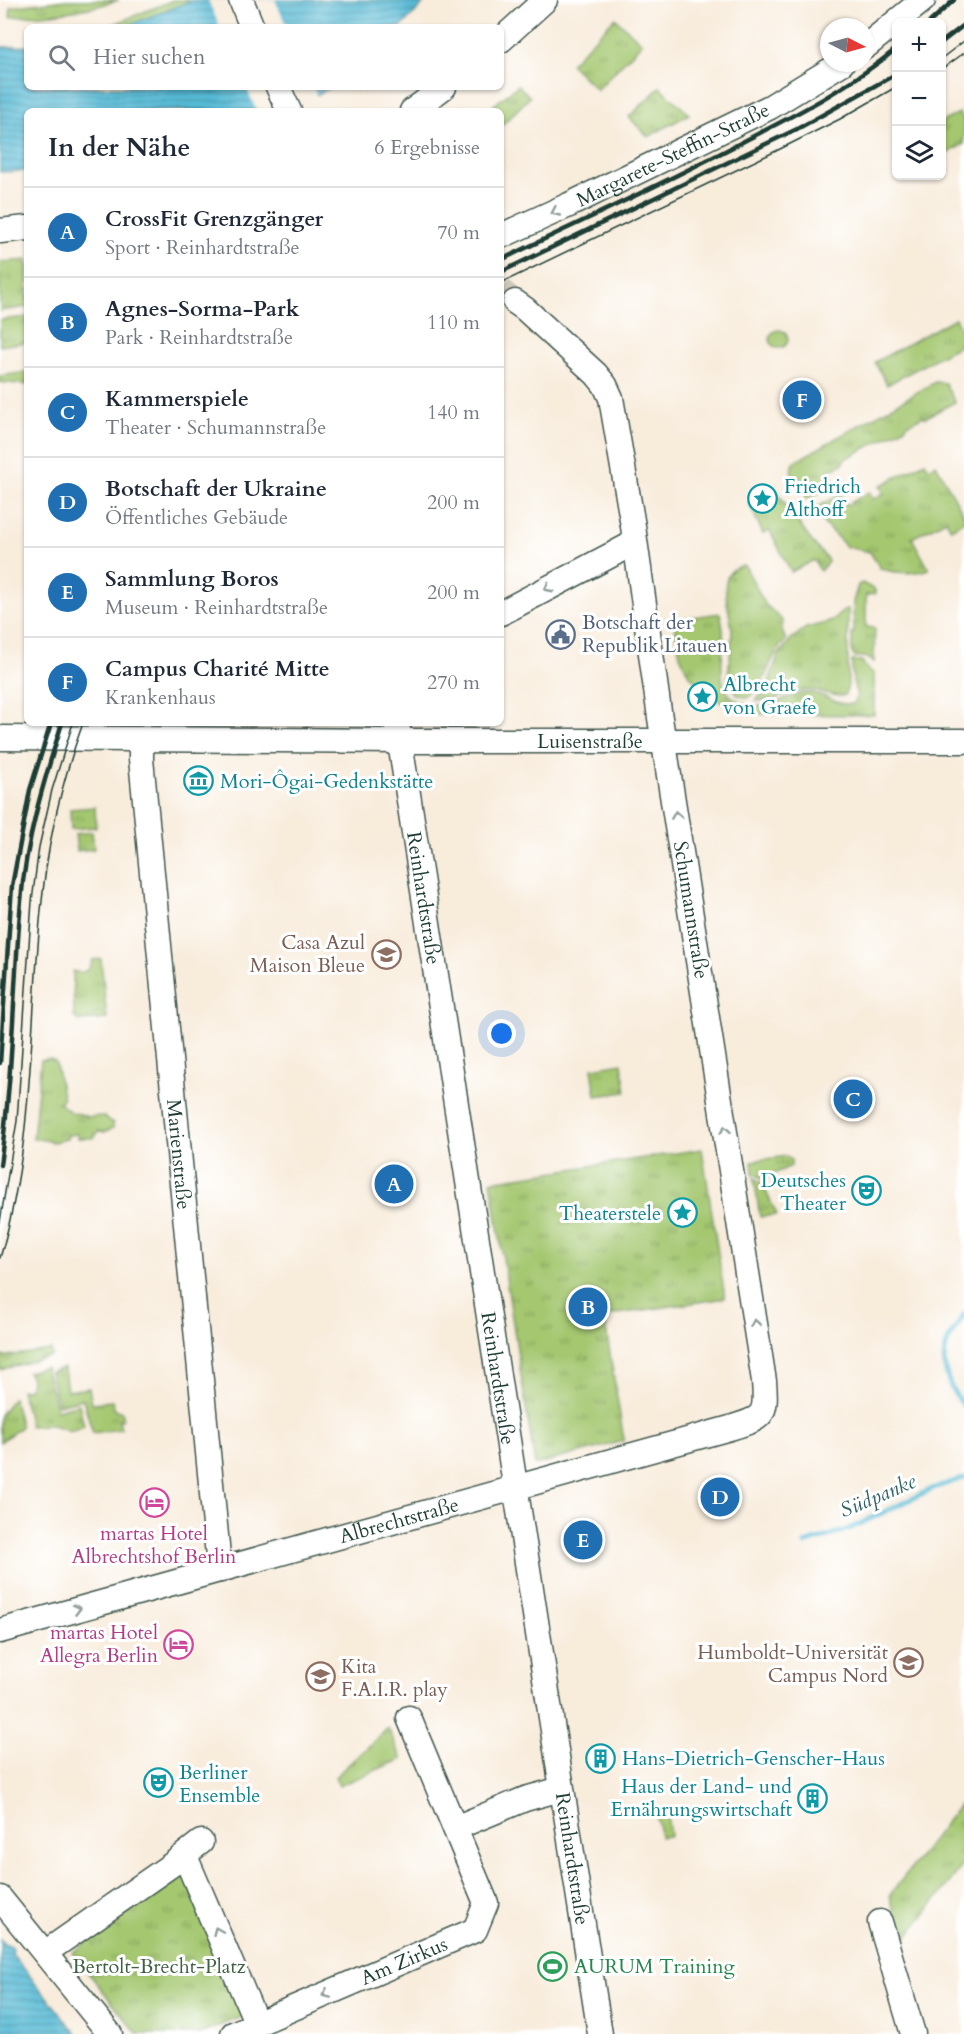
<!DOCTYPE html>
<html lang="de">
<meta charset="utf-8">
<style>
:root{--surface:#fff;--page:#f6f6f7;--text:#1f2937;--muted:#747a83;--line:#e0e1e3;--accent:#1f6fb2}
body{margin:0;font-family:Cardo,serif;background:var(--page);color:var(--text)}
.controls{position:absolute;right:18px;top:18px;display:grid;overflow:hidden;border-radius:9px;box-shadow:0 2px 4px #0004}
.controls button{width:54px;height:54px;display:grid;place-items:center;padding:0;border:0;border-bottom:2px solid var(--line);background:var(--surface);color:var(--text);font:30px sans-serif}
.compass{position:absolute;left:820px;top:18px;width:54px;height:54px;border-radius:50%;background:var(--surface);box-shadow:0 2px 4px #0004;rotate:96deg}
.you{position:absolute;left:502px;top:1034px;width:21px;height:21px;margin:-15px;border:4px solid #fff;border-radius:50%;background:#1a73e8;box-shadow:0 0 0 9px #1a73e833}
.badge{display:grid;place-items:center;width:39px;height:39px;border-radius:50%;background:var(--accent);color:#fff;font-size:20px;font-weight:700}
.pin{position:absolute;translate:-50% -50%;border:3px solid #fff;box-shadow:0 2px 6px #0006}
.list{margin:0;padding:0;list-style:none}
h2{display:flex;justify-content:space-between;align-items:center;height:78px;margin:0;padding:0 24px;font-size:26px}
h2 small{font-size:20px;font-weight:400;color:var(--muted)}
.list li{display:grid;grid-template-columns:39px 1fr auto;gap:18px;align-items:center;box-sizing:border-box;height:90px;padding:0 24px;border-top:2px solid var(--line)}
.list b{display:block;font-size:22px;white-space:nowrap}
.list p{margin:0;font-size:20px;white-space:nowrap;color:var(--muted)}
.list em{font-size:20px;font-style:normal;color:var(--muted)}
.icon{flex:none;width:33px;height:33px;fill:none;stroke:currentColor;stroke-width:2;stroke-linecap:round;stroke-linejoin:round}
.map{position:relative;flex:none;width:964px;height:2034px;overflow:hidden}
.search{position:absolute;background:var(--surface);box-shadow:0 2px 4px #0004;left:24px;top:24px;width:480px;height:66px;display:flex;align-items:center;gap:15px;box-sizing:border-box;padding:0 21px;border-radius:9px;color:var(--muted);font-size:22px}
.panel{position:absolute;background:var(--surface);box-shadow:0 2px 4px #0004;left:24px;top:108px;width:480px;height:618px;border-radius:9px}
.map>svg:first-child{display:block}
.grass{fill:url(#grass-tufts);stroke:#628252;stroke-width:1.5}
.water{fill:url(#water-rules);stroke:#3b7c84;stroke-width:1.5}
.pier{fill:#f8ecdb}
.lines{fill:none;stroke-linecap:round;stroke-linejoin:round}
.stream{stroke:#57bad5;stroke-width:5}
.minor-tunnel{stroke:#cdc9ba;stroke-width:24;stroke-dasharray:24 12;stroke-linecap:butt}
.minor-casing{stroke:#40574d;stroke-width:27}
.minor{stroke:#fff;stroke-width:24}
.tram{stroke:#1f3d34;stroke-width:1.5}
.rail{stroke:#1f3d34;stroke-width:4.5}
.oneway{stroke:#8f9e9a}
.labels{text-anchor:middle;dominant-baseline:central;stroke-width:6;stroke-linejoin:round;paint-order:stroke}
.street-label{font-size:20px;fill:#1f3d34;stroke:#fff}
.culture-label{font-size:20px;fill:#0d838f;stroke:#fff;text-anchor:start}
.service-label{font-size:20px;fill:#4e5e75;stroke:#fff;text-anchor:start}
.education-label{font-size:20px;fill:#785e54;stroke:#fff;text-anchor:end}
.hotel-label{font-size:20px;fill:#b23c85;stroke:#fff}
.park-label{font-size:20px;fill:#406043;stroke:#fff}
.leisure-label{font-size:20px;fill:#27864d;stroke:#fff;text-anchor:start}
.water-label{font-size:21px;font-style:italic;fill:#306264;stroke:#fff}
</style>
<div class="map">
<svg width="964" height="2034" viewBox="0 0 964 2034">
<defs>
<pattern id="grass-tufts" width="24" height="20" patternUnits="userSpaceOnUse" patternTransform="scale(1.5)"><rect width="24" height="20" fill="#a4c770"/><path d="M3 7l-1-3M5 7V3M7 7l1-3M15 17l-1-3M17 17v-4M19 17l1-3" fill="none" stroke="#85a35d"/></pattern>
<pattern id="water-rules" width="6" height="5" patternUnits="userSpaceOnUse" patternTransform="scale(1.5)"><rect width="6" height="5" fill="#57bad5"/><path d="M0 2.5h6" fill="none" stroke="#4798ae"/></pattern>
</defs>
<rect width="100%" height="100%" fill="#fff"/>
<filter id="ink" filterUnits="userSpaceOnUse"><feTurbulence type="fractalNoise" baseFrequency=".0167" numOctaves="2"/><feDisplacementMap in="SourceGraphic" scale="12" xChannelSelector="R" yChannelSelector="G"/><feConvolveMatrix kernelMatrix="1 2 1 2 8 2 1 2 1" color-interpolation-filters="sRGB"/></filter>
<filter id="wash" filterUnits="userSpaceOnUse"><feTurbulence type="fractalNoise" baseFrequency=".008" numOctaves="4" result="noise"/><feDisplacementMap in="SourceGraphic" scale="24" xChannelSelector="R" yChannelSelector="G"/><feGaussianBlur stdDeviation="1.35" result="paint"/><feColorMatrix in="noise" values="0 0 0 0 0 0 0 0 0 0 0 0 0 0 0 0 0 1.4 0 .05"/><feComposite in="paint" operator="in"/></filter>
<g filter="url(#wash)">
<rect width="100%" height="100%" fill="#f8ecdb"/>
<path class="grass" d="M66,0H119C81,12 50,15 10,17L11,7Z
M173,0H188L189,2L124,27H107Z
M615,18L642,43L597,90L570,64Z
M518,85L530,97L501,126V111H487Z
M660,87L689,114L648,137L629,117Z
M959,113L964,121V144L942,156V122Z
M27,260V307L0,311V262Z
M27,317V342L0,346V320Z
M955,318L964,335V343L887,385L875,362Z
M770 339a9 9 0 1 1 18 0a9 9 0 1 1-18 0Z
M27,372V385L0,382V376Z
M935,382L945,383L955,402L925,418L923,416L906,425V427L843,460L844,463L829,471L835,482L818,491L819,493L806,499L804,483C795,475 785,474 796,461Z
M925,462L929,468L936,464L964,515V521L951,529L946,520L912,538L929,569C914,574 895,574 880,568L870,552L847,547L826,526L814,509L841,494L847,505L869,492L873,499L884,493L880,486Z
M775,489L809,538L827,559L828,562L820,571L814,560L791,572L770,531L763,534L749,503Z
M742,566H745L765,604L783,621L782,631L786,640C768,656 769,683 748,698L738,695L727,680C729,664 732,648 732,632C732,612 712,572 742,566Z
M862,583L875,590V594L866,595V627L875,628L874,662L866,657H854L852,653V633H854L853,602L858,585Z
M846,609H848V685L845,695C834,699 820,689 808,690C788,691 778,702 756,701L769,682L778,655L791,639L806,628L830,622Z
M720,613C722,622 724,631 723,640C723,663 714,692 741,702C748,705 756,706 764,706C778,704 790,695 804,693C822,690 836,707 853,704C861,695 854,690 853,681C852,674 852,667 852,661H862L865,666L874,674V715L756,714L732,709L706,693L688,673L680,655L673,620Z
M95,807L96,827L71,829L70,809Z
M92,832L94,849L77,851L75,834Z
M101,959L107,1019L79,1021L74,1017L73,971C83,975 91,970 92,960Z
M50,1059L55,1061C59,1074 59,1085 63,1098L59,1103L72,1113L81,1114L87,1117L103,1116L113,1123V1128L105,1132L99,1131L94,1138H78L77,1134L68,1135L67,1139L53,1142L33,1138L41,1060Z
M622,1063L626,1092L596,1096L592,1068Z
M702,1149L725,1298L604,1316L624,1441L535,1465L491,1181Z
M787,1156L791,1160V1166L763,1179L753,1173L752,1161Z
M754,1178L762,1183L777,1215L760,1217Z
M51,1350L52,1356L0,1370V1357Z
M45,1367L57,1410L79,1404L84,1426L71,1431L52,1425L30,1426L21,1390H26L30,1387L31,1379L28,1372Z
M64,1368L67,1391L89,1388L92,1403L112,1401L115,1410L120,1411L123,1414V1419L119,1421L121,1429L93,1433L83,1399L58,1405L50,1372Z
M13,1398L21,1427L0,1442V1415Z
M388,1728L402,1759L339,1786L335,1777Z
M964,1799V1864L902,1943L890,1895Z
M672,1809V1812L667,1813L670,1836L660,1837L656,1812Z
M184,1873L244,2016L200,2034H138L72,1953Z"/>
<path class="water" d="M193,0H427L401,27H124Z
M27,46V87H332L285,111H27V171L0,172V47Z
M0,1939L5,1945H10L13,1949L12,1954L77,2034H0Z"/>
<path class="pier" d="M208,0H275L287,27H220Z
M246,87H313L318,99L292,111H257Z"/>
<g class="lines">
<path class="stream" d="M964,1314C959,1324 951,1333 947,1344C939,1364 950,1391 964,1406
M805,1544L849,1529L934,1488L964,1478"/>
</g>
</g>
<g filter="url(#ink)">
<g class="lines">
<path class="minor-tunnel" d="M501,290L515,302"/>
<defs>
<g id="minor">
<path d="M241,0L252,27"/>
<path d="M501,40L545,0"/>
<path d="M865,47L923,0"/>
<path d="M278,87L289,111"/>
<path d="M412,111L444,87"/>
<path d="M0,231L27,228"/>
<path id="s1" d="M501,236L569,205L770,107L842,63"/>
<path d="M501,613L634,543"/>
<path id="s2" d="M397,723L600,2034"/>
<path id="s3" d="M0,738L400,741H964"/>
<path id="s4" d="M141,739V759L218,1556L221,1570"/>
<path id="s5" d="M0,1631L730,1428C763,1418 767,1417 764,1381L660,718L633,526L611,398L605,385L596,374L525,309L515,302"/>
<path d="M455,1828L525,1799L561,1789"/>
<path d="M185,1856L257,2024"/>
<path d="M0,1898L110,2034"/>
<path d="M880,1922L913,2034"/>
<path d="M46,1952L174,1863L201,1842"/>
<path id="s6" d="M233,2034L475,1930L486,1903L409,1718"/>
</g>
</defs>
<use href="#minor" class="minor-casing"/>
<use href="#minor" class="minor"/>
<path class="tram" d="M942,58L964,41
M942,69L964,53
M501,283L776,151L840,119L896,87
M0,1222L17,1121L32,901L39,847L52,790L73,723
M0,1258C35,1142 29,1020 42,901C48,840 62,781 83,723"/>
<path class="rail" d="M930,22L954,0
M942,42L964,25
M501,260C584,220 667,182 748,139C799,113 851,86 896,49
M501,272L797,129L896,74
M0,1063L12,886L30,790L51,723
M0,1165C13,1077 13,988 21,901C26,839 44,781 62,723"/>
</g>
<defs><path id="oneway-chevron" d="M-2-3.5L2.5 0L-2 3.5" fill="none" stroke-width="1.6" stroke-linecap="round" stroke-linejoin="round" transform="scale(1.5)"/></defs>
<g class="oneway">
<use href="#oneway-chevron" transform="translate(555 212) rotate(155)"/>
<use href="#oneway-chevron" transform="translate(548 588) rotate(152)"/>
<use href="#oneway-chevron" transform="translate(676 815) rotate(-99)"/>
<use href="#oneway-chevron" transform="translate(725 1130) rotate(-99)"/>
<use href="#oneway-chevron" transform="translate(755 1323) rotate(-99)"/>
<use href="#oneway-chevron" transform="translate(77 1609) rotate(-15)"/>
<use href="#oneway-chevron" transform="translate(217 1931) rotate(-113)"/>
<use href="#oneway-chevron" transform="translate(326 1994) rotate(157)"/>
</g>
</g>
<defs>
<symbol id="sight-ring" viewBox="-11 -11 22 22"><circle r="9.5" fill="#fff" stroke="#0f9aa8" stroke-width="1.5"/><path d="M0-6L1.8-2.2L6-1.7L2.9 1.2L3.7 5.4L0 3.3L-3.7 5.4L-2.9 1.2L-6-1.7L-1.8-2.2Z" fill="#0f9aa8"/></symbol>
<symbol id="civic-ring" viewBox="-11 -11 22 22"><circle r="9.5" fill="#fff" stroke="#5c6f8a" stroke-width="1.5"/><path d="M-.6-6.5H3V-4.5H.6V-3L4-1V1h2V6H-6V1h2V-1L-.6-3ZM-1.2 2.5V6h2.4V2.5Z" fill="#5c6f8a"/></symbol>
<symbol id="museum-ring" viewBox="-11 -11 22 22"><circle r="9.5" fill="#fff" stroke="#0f9aa8" stroke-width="1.5"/><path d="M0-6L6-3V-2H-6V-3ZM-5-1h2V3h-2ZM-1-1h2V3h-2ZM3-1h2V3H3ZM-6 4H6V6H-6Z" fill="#0f9aa8"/></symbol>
<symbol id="school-ring" viewBox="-11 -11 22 22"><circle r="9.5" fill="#fff" stroke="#8d6e63" stroke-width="1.5"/><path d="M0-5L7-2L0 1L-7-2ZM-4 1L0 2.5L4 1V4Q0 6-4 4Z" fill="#8d6e63"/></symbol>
<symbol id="theatre-ring" viewBox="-11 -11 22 22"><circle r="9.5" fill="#fff" stroke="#0f9aa8" stroke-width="1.5"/><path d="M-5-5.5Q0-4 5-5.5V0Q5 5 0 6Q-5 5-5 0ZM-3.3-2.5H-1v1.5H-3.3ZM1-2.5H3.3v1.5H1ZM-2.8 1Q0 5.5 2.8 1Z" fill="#0f9aa8"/></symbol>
<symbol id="hotel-ring" viewBox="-11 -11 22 22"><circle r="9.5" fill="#fff" stroke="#d1479c" stroke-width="1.5"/><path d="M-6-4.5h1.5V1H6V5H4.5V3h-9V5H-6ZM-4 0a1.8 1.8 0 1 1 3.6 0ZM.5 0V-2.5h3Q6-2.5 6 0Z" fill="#d1479c"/></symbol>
<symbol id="university-ring" viewBox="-11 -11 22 22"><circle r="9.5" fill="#fff" stroke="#8d6e63" stroke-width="1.5"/><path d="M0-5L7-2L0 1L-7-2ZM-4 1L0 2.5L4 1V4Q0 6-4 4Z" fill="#8d6e63"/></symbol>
<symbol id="building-ring" viewBox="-11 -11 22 22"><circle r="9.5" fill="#fff" stroke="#0f9aa8" stroke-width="1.5"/><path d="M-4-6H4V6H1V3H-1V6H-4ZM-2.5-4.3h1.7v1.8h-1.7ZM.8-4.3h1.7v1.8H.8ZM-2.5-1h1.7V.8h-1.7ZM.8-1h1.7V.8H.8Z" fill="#0f9aa8"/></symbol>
<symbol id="stadium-ring" viewBox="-11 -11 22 22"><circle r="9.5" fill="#fff" stroke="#2e9e5b" stroke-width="1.5"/><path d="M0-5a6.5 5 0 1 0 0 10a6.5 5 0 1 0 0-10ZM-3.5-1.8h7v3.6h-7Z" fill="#2e9e5b"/></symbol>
</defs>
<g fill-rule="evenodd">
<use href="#sight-ring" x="746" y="482" width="33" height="33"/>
<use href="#civic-ring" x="544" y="618" width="33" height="33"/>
<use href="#sight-ring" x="686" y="680" width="33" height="33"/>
<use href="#museum-ring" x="182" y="764" width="33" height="33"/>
<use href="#school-ring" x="370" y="938" width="33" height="33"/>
<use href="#theatre-ring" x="850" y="1174" width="33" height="33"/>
<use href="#sight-ring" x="666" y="1196" width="33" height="33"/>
<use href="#hotel-ring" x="138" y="1486" width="33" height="33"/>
<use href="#hotel-ring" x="162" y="1628" width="33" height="33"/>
<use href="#university-ring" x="892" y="1646" width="33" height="33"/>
<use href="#school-ring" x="304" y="1660" width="33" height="33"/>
<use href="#building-ring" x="584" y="1742" width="33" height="33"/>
<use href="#theatre-ring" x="142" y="1766" width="33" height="33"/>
<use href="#building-ring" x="796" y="1782" width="33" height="33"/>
<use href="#stadium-ring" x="536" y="1950" width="33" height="33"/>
</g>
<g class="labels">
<g class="street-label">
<text stroke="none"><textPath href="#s1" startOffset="190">Margarete-Steffin-Straße</textPath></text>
<text stroke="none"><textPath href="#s3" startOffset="590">Luisenstraße</textPath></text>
<text stroke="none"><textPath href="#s2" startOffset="177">Reinhardtstraße</textPath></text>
<text transform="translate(691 910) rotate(81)">Schumannstraße</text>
<text stroke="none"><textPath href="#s4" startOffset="417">Marienstraße</textPath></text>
<text stroke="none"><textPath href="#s2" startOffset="663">Reinhardtstraße</textPath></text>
<text stroke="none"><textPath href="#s5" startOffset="414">Albrechtstraße</textPath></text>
<text stroke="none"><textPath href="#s2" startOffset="1149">Reinhardtstraße</textPath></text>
<text stroke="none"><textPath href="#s6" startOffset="186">Am Zirkus</textPath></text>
</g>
<g class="culture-label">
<text x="784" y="486">Friedrich<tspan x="784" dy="23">Althoff</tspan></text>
<text x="723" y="684">Albrecht<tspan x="723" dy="23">von Graefe</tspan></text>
<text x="220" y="781">Mori-Ôgai-Gedenkstätte</text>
<text x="846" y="1180" text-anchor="end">Deutsches<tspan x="846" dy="23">Theater</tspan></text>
<text x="661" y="1213" text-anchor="end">Theaterstele</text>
<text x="622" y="1758">Hans-Dietrich-Genscher-Haus</text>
<text x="179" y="1772">Berliner<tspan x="179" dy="23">Ensemble</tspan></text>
<text x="792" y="1786" text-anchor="end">Haus der Land- und<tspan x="792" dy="23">Ernährungswirtschaft</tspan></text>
</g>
<g class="service-label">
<text x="582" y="622">Botschaft der<tspan x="582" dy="23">Republik Litauen</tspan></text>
</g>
<g class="education-label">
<text x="365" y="942">Casa Azul<tspan x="365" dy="23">Maison Bleue</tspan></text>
<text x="888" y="1652">Humboldt-Universität<tspan x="888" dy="23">Campus Nord</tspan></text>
<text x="341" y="1666" text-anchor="start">Kita<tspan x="341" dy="23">F.A.I.R. play</tspan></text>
</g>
<g class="hotel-label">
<text x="154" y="1533">martas Hotel<tspan x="154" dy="23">Albrechtshof Berlin</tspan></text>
<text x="158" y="1632" text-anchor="end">martas Hotel<tspan x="158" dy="23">Allegra Berlin</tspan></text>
</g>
<g class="park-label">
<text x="159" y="1966">Bertolt-Brecht-Platz</text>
</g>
<g class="leisure-label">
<text x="574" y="1966">AURUM Training</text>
</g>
<g class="water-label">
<text transform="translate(878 1496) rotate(-23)">Südpanke</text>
</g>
</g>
</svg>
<div class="controls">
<button>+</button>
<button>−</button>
<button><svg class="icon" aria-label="layers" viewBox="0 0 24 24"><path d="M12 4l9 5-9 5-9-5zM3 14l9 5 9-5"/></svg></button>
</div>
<svg class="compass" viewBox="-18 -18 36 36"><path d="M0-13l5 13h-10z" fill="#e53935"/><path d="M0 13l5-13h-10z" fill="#747a83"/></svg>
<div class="you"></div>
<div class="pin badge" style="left:394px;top:1184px">A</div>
<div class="pin badge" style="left:588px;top:1307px">B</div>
<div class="pin badge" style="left:853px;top:1099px">C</div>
<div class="pin badge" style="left:720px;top:1497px">D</div>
<div class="pin badge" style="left:583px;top:1540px">E</div>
<div class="pin badge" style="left:802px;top:400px">F</div>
<div class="search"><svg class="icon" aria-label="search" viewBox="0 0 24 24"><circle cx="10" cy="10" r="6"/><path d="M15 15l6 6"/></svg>Hier suchen</div>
<section class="panel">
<h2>In der Nähe<small>6 Ergebnisse</small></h2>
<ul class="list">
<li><span class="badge">A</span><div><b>CrossFit Grenzgänger</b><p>Sport · Reinhardtstraße</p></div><em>70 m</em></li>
<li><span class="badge">B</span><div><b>Agnes-Sorma-Park</b><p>Park · Reinhardtstraße</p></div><em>110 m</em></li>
<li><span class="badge">C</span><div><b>Kammerspiele</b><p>Theater · Schumannstraße</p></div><em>140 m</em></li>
<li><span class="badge">D</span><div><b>Botschaft der Ukraine</b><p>Öffentliches Gebäude</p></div><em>200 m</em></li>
<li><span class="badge">E</span><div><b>Sammlung Boros</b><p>Museum · Reinhardtstraße</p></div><em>200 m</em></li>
<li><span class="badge">F</span><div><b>Campus Charité Mitte</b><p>Krankenhaus</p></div><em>270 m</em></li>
</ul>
</section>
</div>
